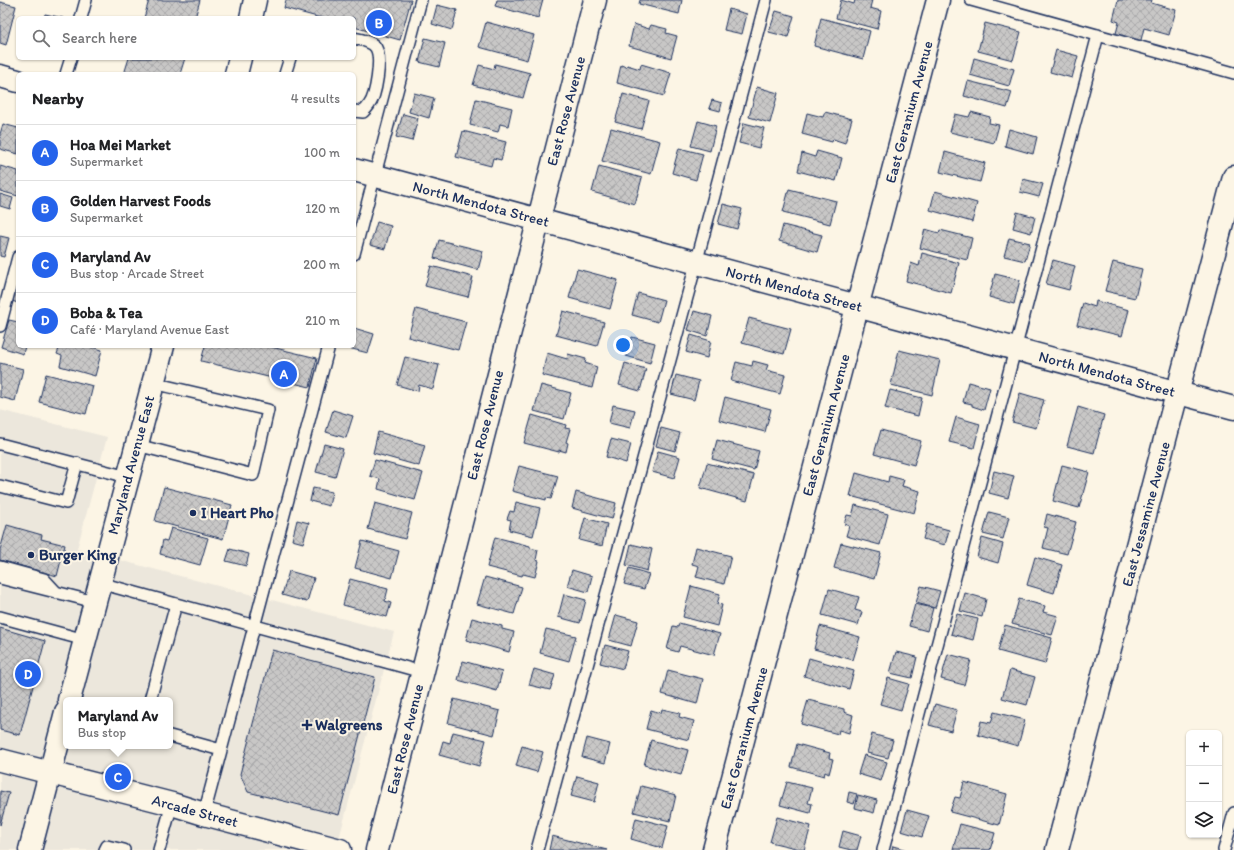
<!DOCTYPE html>
<meta charset="utf-8">
<style>
:root{--surface:#fff;--page:#f2f2f2;--text:#202124;--muted:#757577;--line:#e0e0e0;--accent:#2563eb}
body{margin:0;font-family:Itim,sans-serif;background:var(--page);color:var(--text)}
.controls{position:absolute;right:12px;bottom:12px;display:grid;overflow:hidden;border-radius:6px;box-shadow:0 1px 3px #0004}
.controls button{width:36px;height:36px;display:grid;place-items:center;padding:0;border:0;border-bottom:1px solid var(--line);background:var(--surface);color:var(--text);font:20px sans-serif}
.you{position:absolute;left:623px;top:345px;width:14px;height:14px;margin:-10px;border:3px solid #fff;border-radius:50%;background:#1a73e8;box-shadow:0 0 0 6px #1a73e833}
.badge{display:grid;place-items:center;width:26px;height:26px;border-radius:50%;background:var(--accent);color:#fff;font-size:13px;font-weight:700}
.pin{position:absolute;translate:-50% -50%;border:2px solid #fff;box-shadow:0 1px 4px #0006}
.popup{position:absolute;left:63px;top:697px;width:110px;height:52px;box-sizing:border-box;display:grid;place-content:center;border-radius:6px;background:var(--surface);filter:drop-shadow(0 1px 3px #0005);font-size:13px;white-space:nowrap;color:var(--muted)}
.popup b{font-size:15px;color:var(--text)}
.popup::after{content:'';position:absolute;left:50%;top:100%;margin-left:-8px;border:8px solid transparent;border-top-color:var(--surface)}
.list{margin:0;padding:0;list-style:none}
h2{display:flex;justify-content:space-between;align-items:center;height:52px;margin:0;padding:0 16px;font-size:17px}
h2 small{font-size:13px;font-weight:400;color:var(--muted)}
.list li{display:grid;grid-template-columns:26px 1fr auto;gap:12px;align-items:center;box-sizing:border-box;height:56px;padding:0 16px;border-top:1px solid var(--line)}
.list b{display:block;font-size:15px;white-space:nowrap}
.list p{margin:0;font-size:13px;white-space:nowrap;color:var(--muted)}
.list em{font-size:13px;font-style:normal;color:var(--muted)}
.icon{flex:none;width:22px;height:22px;fill:none;stroke:currentColor;stroke-width:2;stroke-linecap:round;stroke-linejoin:round}
.map{position:relative;flex:none;width:1234px;height:850px;overflow:hidden}
.search{position:absolute;background:var(--surface);box-shadow:0 1px 3px #0004;left:16px;top:16px;width:340px;height:44px;display:flex;align-items:center;gap:10px;box-sizing:border-box;padding:0 14px;border-radius:6px;color:var(--muted);font-size:15px}
.panel{position:absolute;background:var(--surface);box-shadow:0 1px 3px #0004;left:16px;top:72px;width:340px;height:276px;border-radius:6px}
.map>svg:first-child{display:block}
.built{fill:#ece7dc;fill-rule:evenodd}
.building{fill:url(#building-cross-hatch);stroke:#1b2f5e}
.lines{fill:none;stroke-linecap:round;stroke-linejoin:round}
.lane-casing{stroke:#1b2f5e;stroke-width:14}
.street-casing{stroke:#1b2f5e;stroke-width:25}
.secondary-casing{stroke:#1b2f5e;stroke-width:25}
.primary-casing{stroke:#1b2f5e;stroke-width:25}
.lane{stroke:#fcf5e5;stroke-width:11}
.street{stroke:#fcf5e5;stroke-width:22}
.secondary{stroke:#fcf5e5;stroke-width:22}
.primary{stroke:#fcf5e5;stroke-width:22}
.poi-dot{fill:#1b2f5e;stroke:#fcf5e5;stroke-width:1.5}
.labels{text-anchor:middle;dominant-baseline:central;stroke-width:4;stroke-linejoin:round;paint-order:stroke}
.street-label{font-size:15px;fill:#1b2f5e;stroke:#fcf5e5}
.poi-label{font-size:15px;font-weight:bold;fill:#1b2f5e;stroke:#fcf5e5;text-anchor:start}
</style>
<div class="map">
<svg width="1234" height="850" viewBox="0 0 1234 850">
<defs>
<pattern id="building-cross-hatch" width="8" height="8" patternUnits="userSpaceOnUse"><rect width="8" height="8" fill="#c8c7c6"/><path d="M0 0l8 8M0 8l8-8" fill="none" stroke="#ababac"/></pattern>
</defs>
<rect width="100%" height="100%" fill="#fcf5e5"/>
<filter id="ink" filterUnits="userSpaceOnUse"><feTurbulence type="fractalNoise" baseFrequency=".025" numOctaves="2"/><feDisplacementMap in="SourceGraphic" scale="8" xChannelSelector="R" yChannelSelector="G"/><feConvolveMatrix kernelMatrix="1 2 1 2 8 2 1 2 1" color-interpolation-filters="sRGB"/></filter>
<g filter="url(#ink)">
<path class="built" d="M0,410L107,437L77,549L394,632L336,850H0ZM66,700H170V746H66Z"/>
<path class="building" d="M149,0H200L195,18H144Z
M286,0H411L400,40L354,27V18H321L284,8Z
M497,0H543L538,18L495,6Z
M640,0H682L679,14L639,4Z
M841,0L854,4L855,0H872L870,8L881,11L877,29L836,18Z
M1118,0H1152L1151,3L1176,10L1169,35L1144,28L1140,44L1115,37L1119,22L1113,20Z
M0,2L16,6L6,45L0,43Z
M437,5L457,10L452,30L432,24Z
M729,9L747,14L742,34L724,30Z
M776,11L794,16L788,37L769,32Z
M45,14L63,18H44Z
M821,18L870,31L863,59L814,46Z
M486,22L534,35L527,60L479,47Z
M985,23L1021,32L1013,60L978,51Z
M634,24L649,29L651,25L667,29L666,33L677,36L671,58L629,46Z
M425,38L445,43L439,67L419,62Z
M1056,50L1078,56L1072,78L1050,72Z
M129,58H185L180,74H124Z
M974,58L1014,69L1009,86L970,75Z
M495,64L530,73L523,98L473,85L479,65L494,69Z
M641,64L671,73L664,96L617,83L621,65L626,67L627,65L640,69Z
M968,81L1012,92L1007,108L964,96Z
M757,87L778,93L770,123L749,117Z
M414,93L434,98L429,118L409,112Z
M623,94L649,101L641,129L615,122Z
M476,99L512,108L508,126L500,124L498,132L470,125Z
M712,100L722,103L720,111L709,108Z
M825,112L852,119L845,143L833,139L832,142L802,134L807,113L823,117Z
M971,112L990,117L989,123L999,125L994,143L950,132L955,114L969,117Z
M403,114L418,118L412,141L396,137Z
M698,121L716,126L710,151L691,146Z
M744,123L764,128L759,148L739,143Z
M3,124L18,128V154L0,149V134Z
M611,128L660,141L651,174L602,161Z
M1009,129L1037,137L1033,154L1005,146Z
M463,131L506,142L501,160L493,158L491,166L456,157Z
M679,148L703,154L696,180L672,173Z
M817,151L842,158L836,181L798,171L802,153L815,157Z
M945,152L985,163L980,182L940,172Z
M0,166L18,171V196L0,191Z
M599,166L642,178L635,204L592,192Z
M1023,179L1043,184L1039,197L1020,192Z
M789,189L836,201L830,224L783,212Z
M935,191L977,203L972,222L930,210Z
M0,194L13,198L10,209L0,206Z
M723,204L742,209L737,229L718,224Z
M1017,212L1035,217L1031,233L1013,228Z
M377,222L391,226L385,249L370,245Z
M783,225L822,235L817,252L779,241Z
M925,229L939,233L940,230L972,238L967,260L920,248Z
M0,236L9,238L4,257L0,256Z
M1009,238L1030,243L1025,261L1004,256Z
M439,240L483,251L478,270L434,258Z
M922,253L959,263L951,293L906,281L911,263L919,266Z
M1053,260L1075,266L1069,290L1046,284Z
M1113,262L1142,269L1135,298L1105,291Z
M431,266L473,277L468,297L425,286Z
M577,269L618,280L610,309L569,298Z
M995,274L1020,280L1014,304L989,297Z
M17,282H18V303L12,301Z
M638,293L664,300L658,322L632,315Z
M1096,301L1129,310L1122,336L1077,325L1083,303L1095,307Z
M416,309L466,322L458,350L408,337Z
M563,311L604,322L597,346L556,335Z
M694,311L712,316L707,336L688,330Z
M749,318L791,329L784,354L742,343Z
M9,320L18,322V346H25L23,354L1,347Z
M354,328L374,334L368,353L348,348L349,346H354Z
M691,335L711,341L707,358L686,352Z
M632,337L655,343L650,363L626,356Z
M60,346H88L102,350L95,376L60,366L62,356L57,354Z
M205,346H267L317,358L310,387L201,361Z
M899,350L940,360L932,395L891,385Z
M547,353L567,359L568,354L586,359L585,363L597,367L592,388L542,375Z
M405,357L439,365L433,389L419,385L418,391L397,385Z
M753,361L768,365L766,370L785,375L780,394L731,381L736,362L752,366Z
M0,363L23,369L15,401L0,397Z
M625,363L646,369L640,391L619,385Z
M46,374L93,386L86,414L39,402Z
M676,375L699,381L694,400L671,394Z
M968,382L990,388L984,410L972,406V404L963,402Z
M541,385L571,393L564,419L534,411Z
M890,390L922,398L918,416L885,408Z
M1020,393L1044,400L1036,428L1012,422Z
M725,397L771,409L765,432L719,420Z
M613,405L635,410L630,428L609,423Z
M1078,407L1104,415L1094,453L1067,446Z
M333,410L353,416L346,438L326,432Z
M532,415L566,425L565,428L570,429L566,442L568,443L566,452L559,450V452L524,443Z
M956,417L980,424L974,448L949,442Z
M661,428L680,433L675,451L656,446Z
M881,430L921,441L914,465L874,454Z
M378,432L425,445L419,466L373,453Z
M611,439L631,444L626,463L606,457Z
M717,440L759,451L754,470L712,459Z
M324,444L343,449L335,477L316,472Z
M658,451L680,457L674,478L652,472Z
M375,460L423,473L415,500L378,489L380,479L370,476Z
M707,463L754,475L747,501L700,488Z
M1062,465L1089,472L1079,508L1053,501Z
M519,466L558,476L551,499L546,498V500L512,491Z
M994,471L1014,476L1008,498L989,493Z
M856,473L888,482L889,476L904,480L902,486L920,491L914,513L850,496Z
M164,487L232,505L223,539L155,521Z
M313,488L332,492L329,506L310,501Z
M576,492L616,503L612,519L572,508Z
M516,502L540,508L533,536L509,530L511,520L507,519L510,511L514,512Z
M375,503L412,513L405,539L368,529Z
M855,505L888,514L880,545L846,536L849,526L844,524L847,515L852,516Z
M989,512L1009,517L1003,539L983,534Z
M1047,514L1076,522L1067,554L1043,548L1048,528L1044,527Z
M585,518L607,524L602,546L579,540Z
M297,520L309,523L303,543L292,540Z
M927,524L949,530L945,545L923,539Z
M7,525L42,535L41,539L65,545L57,576L0,560V550Z
M171,528L208,538L200,565L160,554L163,540L167,541Z
M495,537L530,546V548L538,550L536,560L539,561L535,577L523,574L522,576L487,567Z
M982,538L1003,544L998,563L977,557Z
M362,541L399,551L392,578L355,568Z
M841,543L881,553L874,579L834,568Z
M631,544L652,549L647,571L626,565Z
M696,547L731,556L724,584L696,577L699,566L692,564Z
M230,549L249,554L246,566L226,561Z
M1035,557L1062,565L1054,593L1027,585Z
M629,568L649,574L644,589L624,584Z
M572,570L592,576L588,592L567,586Z
M289,571L314,578L307,602L282,595Z
M485,577L522,587L514,614L477,604Z
M350,579L388,589L385,601L391,603L387,617L343,605Z
M691,586L720,594L717,604L722,605L717,626L683,617Z
M921,586L940,591L935,608L916,603Z
M829,589L859,597L855,610L862,612L858,625L822,615Z
M965,593L986,599L982,617L960,611Z
M564,594L586,600L580,623L558,617Z
M1019,599L1045,606L1043,612L1058,616L1052,635L1012,624Z
M915,604L933,608L927,631L909,626Z
M957,614L978,619L973,640L951,634Z
M616,615L638,621L631,646L609,640Z
M472,618L502,626V629L514,632L509,652L466,640Z
M679,623L720,634L714,655L680,646L678,652L667,649L673,626L678,627Z
M1005,625L1052,638L1045,664L998,651Z
M820,626L860,637L853,660L814,649Z
M0,628L45,641L20,735L0,730Z
M546,629L576,636L569,661L540,653Z
M605,645L628,651L623,669L600,663Z
M272,650L375,677L339,815L248,792L240,774Z
M896,652L917,657L912,678L890,673Z
M948,654L971,660L964,685L941,679Z
M809,658L854,671L849,689L804,676Z
M463,661L502,672L497,691L458,680Z
M534,669L555,675L550,690L529,685Z
M668,670L703,679L697,704L662,694Z
M1010,670L1035,677L1027,705L1002,698Z
M888,678L909,684L901,710L880,704Z
M454,699L500,711L494,735L448,723Z
M808,700L844,709V712L853,715L849,733L839,730L838,734L801,724Z
M935,704L957,710L951,731L929,725Z
M662,709L680,713L679,717L694,721L689,740L646,729L651,710L661,713Z
M994,712L1025,720L1018,746L978,735L981,721L991,723Z
M453,732L486,740L479,766L439,755L443,741L450,743Z
M872,734L893,740L888,758L867,753Z
M587,738L610,744L605,763L582,757Z
M651,740L688,750L681,775L644,765Z
M797,744L830,753L829,758L833,759L829,774L825,772L824,776L791,767Z
M522,746L543,752L537,772L516,766Z
M864,755L887,762L881,781L858,774Z
M577,776L599,782L594,802L571,796Z
M787,782L812,788L808,803L812,804L810,813L780,805Z
M964,782L1007,794L999,825L950,812L955,797L960,798Z
M641,786L676,795L670,821L634,812Z
M0,791L9,793L0,825Z
M849,792L857,794L854,804L847,802Z
M858,795L877,800L874,813L855,808Z
M907,810L929,816L922,837L901,831Z
M777,817L811,826L804,850L770,842Z
M636,818L668,826L662,848L631,839Z
M960,824L995,833L990,850L953,849Z
M843,831L861,836L857,850H851L839,847Z
M552,836L607,850H549Z
M893,846L907,850H892Z"/>
<g class="lines">
<defs>
<path id="lane" d="M971,0L1234,73
M81,18L86,0
M354,38C361,40 372,41 376,48C382,59 376,96 369,105C367,108 365,110 363,112L354,111
M66,74L71,58
M285,74L290,58
M354,254L421,0
M0,326L18,257
M0,444L128,477
M137,445L253,475L268,410L153,383
M0,486L66,503L77,463
M0,567L44,579L57,593
M0,578L95,602
M100,583L422,672
M0,617L85,640
M150,700L176,604
M170,736L221,750
M204,814L329,346
M105,850L107,846L124,850
M159,850L172,804
M537,850L689,290L766,0
M883,850L1098,35
M1224,850L1234,813"/>
<path id="street" d="M0,76L18,81
M354,170L1234,408
M377,850L595,0
M714,850L938,0
M1057,850L1234,177"/>
<path id="secondary" d="M251,18L255,0
M236,74L240,58
M69,700L163,346
M30,850L66,712"/>
<path id="primary" d="M0,760L172,804L204,814L340,850"/>
</defs>
<use href="#lane" class="lane-casing"/>
<use href="#street" class="street-casing"/>
<use href="#secondary" class="secondary-casing"/>
<use href="#primary" class="primary-casing"/>
<use href="#lane" class="lane"/>
<use href="#street" class="street"/>
<use href="#secondary" class="secondary"/>
<use href="#primary" class="primary"/>
</g>
</g>
<g class="poi-dot">
<circle cx="193" cy="513" r="4"/>
<circle cx="31" cy="555" r="4"/>
<path d="M305 719h4v4h4v4h-4v4h-4v-4h-4v-4h4z"/>
</g>
<g class="labels">
<g class="street-label">
<text transform="translate(566 111) rotate(-75)">East Rose Avenue</text>
<text transform="translate(909 112) rotate(-75)">East Geranium Avenue</text>
<text transform="translate(481 204) rotate(15)">North Mendota Street</text>
<text transform="translate(794 289) rotate(15)">North Mendota Street</text>
<text transform="translate(1107 374) rotate(15)">North Mendota Street</text>
<text transform="translate(485 425) rotate(-76)">East Rose Avenue</text>
<text transform="translate(826 425) rotate(-75)">East Geranium Avenue</text>
<text transform="translate(131 465) rotate(-75)">Maryland Avenue East</text>
<text transform="translate(1146 514) rotate(-75)">East Jessamine Avenue</text>
<text transform="translate(744 738) rotate(-75)">East Geranium Avenue</text>
<text transform="translate(405 739) rotate(-76)">East Rose Avenue</text>
<text transform="translate(195 811) rotate(15)">Arcade Street</text>
</g>
<g class="poi-label">
<text x="201" y="513">I Heart Pho</text>
<text x="39" y="555">Burger King</text>
<text x="315" y="725">Walgreens</text>
</g>
</g>
</svg>
<div class="controls">
<button>+</button>
<button>−</button>
<button><svg class="icon" aria-label="layers" viewBox="0 0 24 24"><path d="M12 4l9 5-9 5-9-5zM3 14l9 5 9-5"/></svg></button>
</div>
<div class="you"></div>
<div class="pin badge" style="left:284px;top:374px">A</div>
<div class="pin badge" style="left:379px;top:23px">B</div>
<div class="pin badge" style="left:118px;top:777px">C</div>
<div class="popup"><b>Maryland Av</b>Bus stop</div>
<div class="pin badge" style="left:28px;top:674px">D</div>
<div class="search"><svg class="icon" aria-label="search" viewBox="0 0 24 24"><circle cx="10" cy="10" r="6"/><path d="M15 15l6 6"/></svg>Search here</div>
<section class="panel">
<h2>Nearby<small>4 results</small></h2>
<ul class="list">
<li><span class="badge">A</span><div><b>Hoa Mei Market</b><p>Supermarket</p></div><em>100 m</em></li>
<li><span class="badge">B</span><div><b>Golden Harvest Foods</b><p>Supermarket</p></div><em>120 m</em></li>
<li><span class="badge">C</span><div><b>Maryland Av</b><p>Bus stop · Arcade Street</p></div><em>200 m</em></li>
<li><span class="badge">D</span><div><b>Boba &amp; Tea</b><p>Café · Maryland Avenue East</p></div><em>210 m</em></li>
</ul>
</section>
</div>
